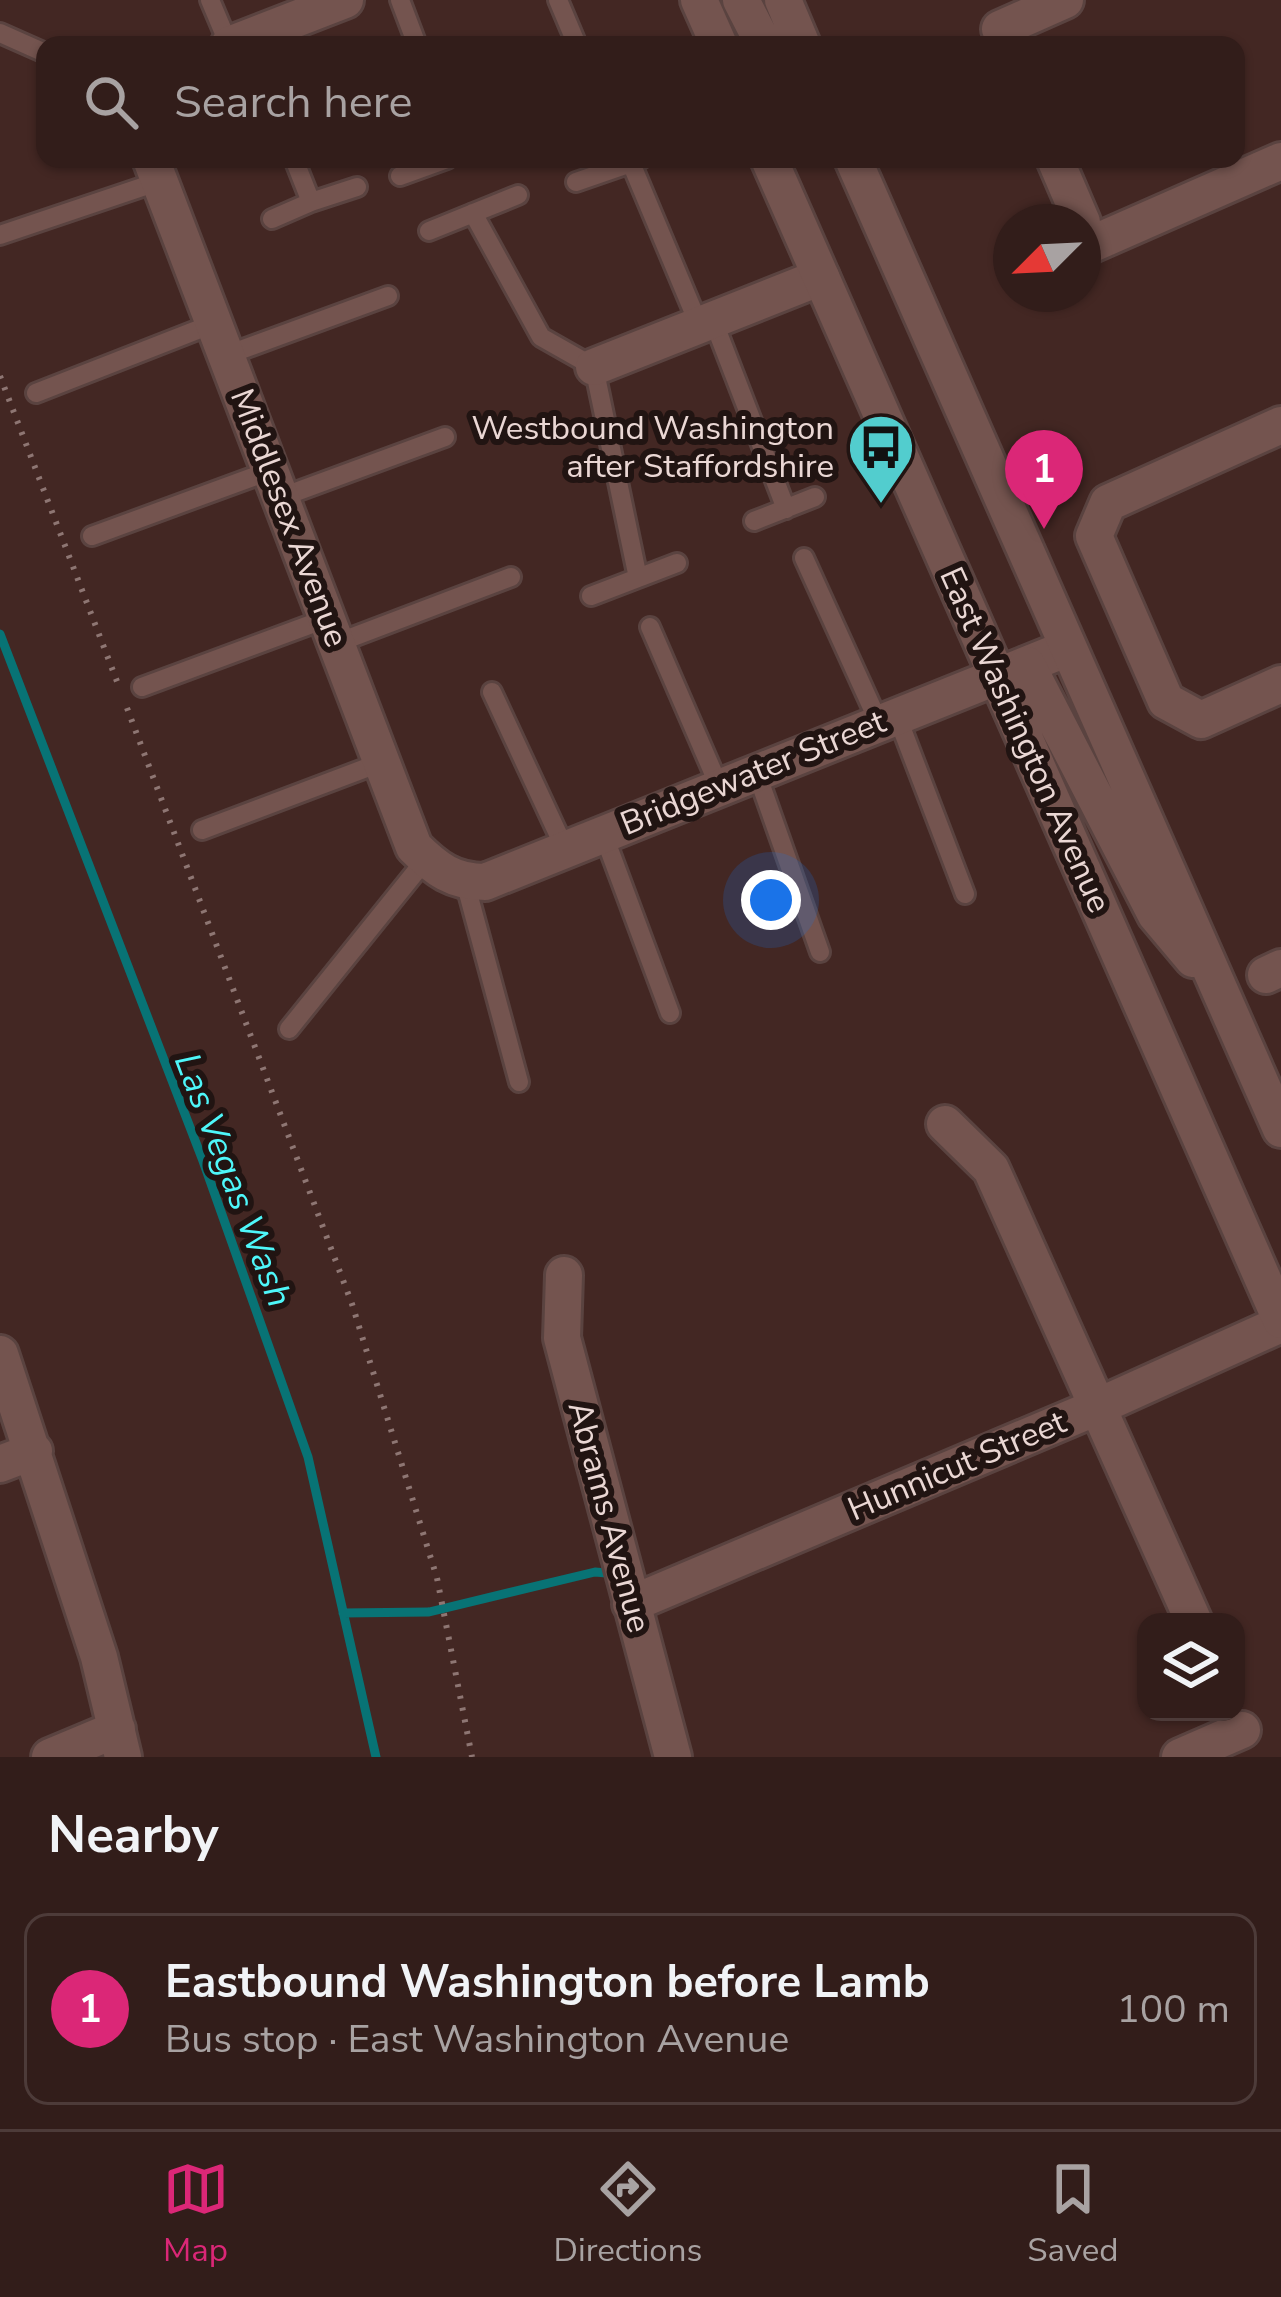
<!DOCTYPE html>
<meta charset="utf-8">
<style>
:root{--surface:#321d1a;--page:#3d2a27;--text:#f1f3f6;--muted:#a8a2a2;--line:#4d3b39;--accent:#db2777}
body{margin:0;font-family:"Nunito Sans",sans-serif;background:var(--page);color:var(--text)}
.controls{position:absolute;right:36px;bottom:36px;display:grid;overflow:hidden;border-radius:24px;box-shadow:0 3px 9px #0004}
.controls button{width:108px;height:108px;display:grid;place-items:center;padding:0;border:0;border-bottom:3px solid var(--line);background:var(--surface);color:var(--text);font:60px sans-serif}
.compass{position:absolute;left:993px;top:204px;width:108px;height:108px;border-radius:50%;background:var(--surface);box-shadow:0 3px 9px #0004;rotate:246deg}
.you{position:absolute;left:771px;top:900px;width:42px;height:42px;margin:-30px;border:9px solid #fff;border-radius:50%;background:#1a73e8;box-shadow:0 0 0 18px #1a73e833}
.badge{display:grid;place-items:center;width:78px;height:78px;border-radius:50%;background:var(--accent);color:#fff;font-size:39px;font-weight:700}
.pin{position:absolute;translate:-50% -99px;filter:drop-shadow(0 3px 6px #0008)}
.pin::after{content:'';position:absolute;top:63px;width:42px;height:36px;background:inherit;clip-path:polygon(0 0,100% 0,50% 100%)}
.list{margin:0;padding:0;list-style:none}
h2{display:flex;justify-content:space-between;align-items:center;height:156px;margin:0;padding:0 48px;font-size:51px}
h2 small{font-size:39px;font-weight:400;color:var(--muted)}
.list li{display:grid;grid-template-columns:78px 1fr auto;gap:36px;align-items:center;box-sizing:border-box;height:192px;margin:0 24px 24px;padding:0 24px;border:3px solid var(--line);border-radius:24px}
.list b{display:block;font-size:45px;white-space:nowrap}
.list p{margin:0;font-size:39px;white-space:nowrap;color:var(--muted)}
.list em{font-size:39px;font-style:normal;color:var(--muted)}
.icon{flex:none;width:66px;height:66px;fill:none;stroke:currentColor;stroke-width:2;stroke-linecap:round;stroke-linejoin:round}
.map{position:relative;flex:none;width:1281px;height:1757px;overflow:hidden}
.search{position:absolute;background:var(--surface);box-shadow:0 3px 9px #0004;left:36px;right:36px;top:36px;height:132px;display:flex;align-items:center;gap:30px;box-sizing:border-box;padding:0 42px;border-radius:24px;color:var(--muted);font-size:45px}
.sheet{height:372px;background:var(--surface)}
nav{display:flex;justify-content:space-around;align-items:center;box-sizing:border-box;height:168px;border-top:3px solid var(--line);background:var(--surface);font-size:33px;color:var(--muted)}
nav a{display:grid;justify-items:center;gap:6px}
nav .on{color:var(--accent)}
.map>svg:first-child{display:block}
.lines{fill:none;stroke-linecap:round;stroke-linejoin:round}
.stream{stroke:#087375;stroke-width:9}
.lane-casing{stroke:#5a4340;stroke-width:24}
.street-casing{stroke:#5a4340;stroke-width:42}
.secondary-casing{stroke:#5a4340;stroke-width:42}
.path{stroke:#8e7673;stroke-width:6;stroke-dasharray:3 9;stroke-linecap:butt}
.lane{stroke:#74544f;stroke-width:18}
.street{stroke:#74544f;stroke-width:36}
.secondary{stroke:#74544f;stroke-width:36}
.labels{text-anchor:middle;dominant-baseline:central;stroke-width:12;stroke-linejoin:round;paint-order:stroke}
.poi-label{font-size:33px;fill:#ead7d4;stroke:#211412;text-anchor:end}
.street-label{font-size:33px;fill:#ead7d4;stroke:#211412}
.water-label{font-size:36px;font-style:italic;fill:#4ef7fa;stroke:#211412}
</style>
<div class="map">
<svg width="1281" height="1757" viewBox="0 0 1281 1757">
<rect width="100%" height="100%" fill="#432723"/>
<g class="lines">
<path class="stream" d="M0,634L203,1161L308,1457L376,1757
M343,1613L429,1612L595,1572L618,1574"/>
<defs>
<path id="lane" d="M210,0L229,45
M400,0L417,45
M558,0L577,45
M0,33L45,53
M641,159L631,163L699,325
M400,176L447,159
M576,182L631,163
M311,202L357,187
M473,213L541,337L594,367L638,578
M272,219L311,202L294,159
M429,231L518,195
M0,235L160,181
M713,320L786,509
M227,355L388,296
M36,393L215,323
M282,497L445,437
M754,521L815,497
M92,536L272,470
M804,558L879,723
M591,596L677,563
M650,627L719,786
M337,643L511,577
M142,687L328,618
M492,692L565,849
M897,716L965,894
M756,771L820,952
M202,830L382,762
M603,833L670,1013
M465,882L519,1082
M289,1029L426,859"/>
<path id="street" d="M1000,29L1065,0
M229,45L345,0
M151,159L414,847C436,869 453,882 485,882L1068,648
M1055,159L1082,222
M1083,248L1281,161
M594,367L821,277
M1281,425L1108,503L1094,536L1166,701L1201,720L1281,684
M1266,975L1281,968
M945,1124L991,1169L1194,1622
M564,1275L562,1338L673,1757
M0,1354L99,1657L123,1757
M0,1464L34,1451
M631,1604L1097,1407L1281,1324
M50,1757L117,1729
M1180,1757L1242,1730"/>
<path id="secondary" d="M699,0L719,45
M741,0L764,45
M783,0L802,45
M769,159L1281,1320
M853,159L1281,1129
M1027,665L1156,915L1193,959"/>
</defs>
<use href="#lane" class="lane-casing"/>
<use href="#street" class="street-casing"/>
<use href="#secondary" class="secondary-casing"/>
<path class="path" d="M0,376L118,684
M127,708L352,1304L437,1578L472,1757"/>
<use href="#lane" class="lane"/>
<use href="#street" class="street"/>
<use href="#secondary" class="secondary"/>
</g>
<defs>
<symbol id="bus-pin" viewBox="-11 -11 22 30"><path d="M0 17L-7.5 6A9.5 9.5 0 1 1 7.5 6Z" fill="#52cdce" stroke="#211412"/><path d="M-5-6H5V4H4V6H2V4H-2V6H-4V4H-5ZM-3.5-4V0h7V-4ZM-3.5 1.2v1.5H-2V1.2ZM2 1.2v1.5H3.5V1.2Z" fill="#111"/></symbol>
</defs>
<g fill-rule="evenodd">
<use href="#bus-pin" x="843" y="409" width="76" height="104"/>
</g>
<g class="labels">
<g class="poi-label">
<text x="834" y="428">Westbound Washington<tspan x="834" dy="38">after Staffordshire</tspan></text>
</g>
<g class="street-label">
<text transform="translate(289 518) rotate(69)">Middlesex Avenue</text>
<text transform="translate(1025 740) rotate(66)">East Washington Avenue</text>
<text transform="translate(753 773) rotate(-22)">Bridgewater Street</text>
<text transform="translate(957 1466) rotate(-23)">Hunnicut Street</text>
<text transform="translate(609 1517) rotate(75)">Abrams Avenue</text>
</g>
<g class="water-label">
<text transform="translate(233 1180) rotate(69)">Las Vegas Wash</text>
</g>
</g>
</svg>
<div class="controls">
<button><svg class="icon" aria-label="layers" viewBox="0 0 24 24"><path d="M12 4l9 5-9 5-9-5zM3 14l9 5 9-5"/></svg></button>
</div>
<svg class="compass" viewBox="-18 -18 36 36"><path d="M0-13l5 13h-10z" fill="#e53935"/><path d="M0 13l5-13h-10z" fill="#a8a2a2"/></svg>
<div class="you"></div>
<div class="pin badge" style="left:1044px;top:529px">1</div>
<div class="search"><svg class="icon" aria-label="search" viewBox="0 0 24 24"><circle cx="10" cy="10" r="6"/><path d="M15 15l6 6"/></svg>Search here</div>
</div>
<section class="sheet">
<h2>Nearby<small></small></h2>
<ul class="list">
<li><span class="badge">1</span><div><b>Eastbound Washington before Lamb</b><p>Bus stop · East Washington Avenue</p></div><em>100 m</em></li>
</ul>
</section>
<nav>
<a class="on"><svg class="icon" aria-label="map" viewBox="0 0 24 24"><path d="M3 6l6-2 6 2 6-2v14l-6 2-6-2-6 2zM9 4v14M15 6v14"/></svg>Map</a>
<a><svg class="icon" aria-label="directions" viewBox="0 0 24 24"><path d="M12 3l9 9-9 9-9-9zM9 14v-3h6M13 9l2 2-2 2"/></svg>Directions</a>
<a><svg class="icon" aria-label="saved" viewBox="0 0 24 24"><path d="M7 4h10v16l-5-4-5 4z"/></svg>Saved</a>
</nav>
